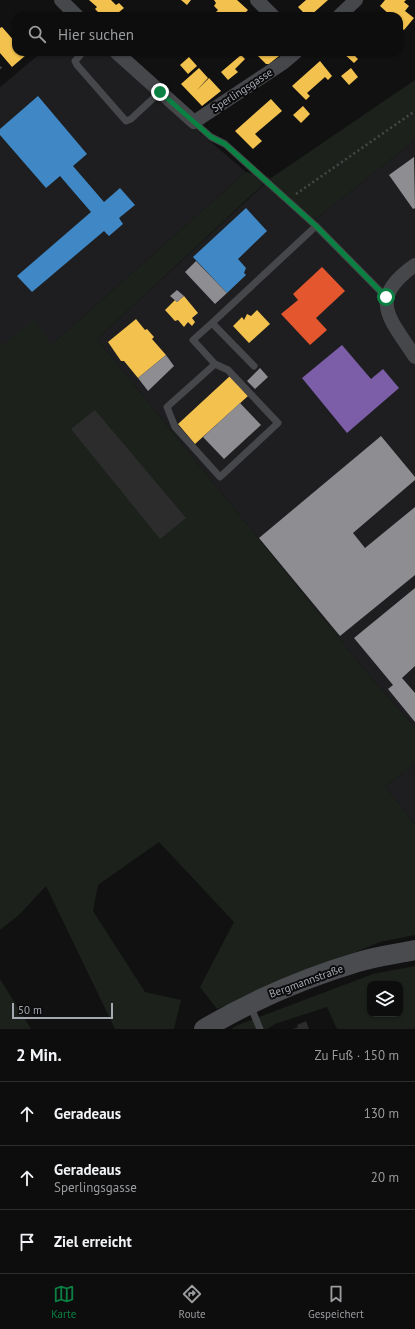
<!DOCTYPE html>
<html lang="de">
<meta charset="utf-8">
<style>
:root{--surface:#0d0d0e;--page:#1b1b1c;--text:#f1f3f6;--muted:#9a9c9e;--line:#2d2d2e;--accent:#0b8043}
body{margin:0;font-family:"PT Sans",sans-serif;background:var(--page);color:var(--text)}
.controls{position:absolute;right:12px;bottom:12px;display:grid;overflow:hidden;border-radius:8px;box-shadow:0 1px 3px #0004}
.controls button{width:36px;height:36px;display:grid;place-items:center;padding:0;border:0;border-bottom:1px solid var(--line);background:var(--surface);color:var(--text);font:20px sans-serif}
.scale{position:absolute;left:12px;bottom:10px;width:101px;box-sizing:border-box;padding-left:4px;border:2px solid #a4a8b1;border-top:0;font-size:11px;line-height:14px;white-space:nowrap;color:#a4a8b1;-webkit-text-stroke:3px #0c0c0d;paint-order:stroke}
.stop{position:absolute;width:12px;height:12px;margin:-9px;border:3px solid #0b8043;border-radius:50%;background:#fff}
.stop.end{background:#0b8043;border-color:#fff;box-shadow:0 1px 4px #0008}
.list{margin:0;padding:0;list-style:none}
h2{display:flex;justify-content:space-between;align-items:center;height:52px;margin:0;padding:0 16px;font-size:17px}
h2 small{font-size:13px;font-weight:400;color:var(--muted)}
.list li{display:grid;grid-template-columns:26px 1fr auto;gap:12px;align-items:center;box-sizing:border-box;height:64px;padding:0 16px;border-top:1px solid var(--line)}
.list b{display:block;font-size:15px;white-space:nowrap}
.list p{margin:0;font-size:13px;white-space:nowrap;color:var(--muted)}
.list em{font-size:13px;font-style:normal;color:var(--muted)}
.icon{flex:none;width:22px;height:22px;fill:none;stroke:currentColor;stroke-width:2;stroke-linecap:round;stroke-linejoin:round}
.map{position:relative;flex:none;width:415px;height:1029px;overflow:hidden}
.search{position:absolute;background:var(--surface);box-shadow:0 1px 3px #0004;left:12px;right:12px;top:12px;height:44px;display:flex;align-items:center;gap:10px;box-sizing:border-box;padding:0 14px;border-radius:12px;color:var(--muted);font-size:15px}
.sheet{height:244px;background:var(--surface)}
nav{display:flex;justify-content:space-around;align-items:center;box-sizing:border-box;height:56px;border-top:1px solid var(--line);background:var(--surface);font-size:11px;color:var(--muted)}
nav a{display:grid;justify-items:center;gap:2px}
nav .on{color:var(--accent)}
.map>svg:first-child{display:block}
.built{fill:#1e1e20}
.green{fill:#1c211c;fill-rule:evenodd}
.homes{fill:#f2c14e}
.shops{fill:#e4572e}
.offices{fill:#7b5ea7}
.schools{fill:#3f88c5}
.industry{fill:#8d8d92}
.building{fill:#2c2c2d}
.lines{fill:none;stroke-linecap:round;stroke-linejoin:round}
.path{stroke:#47484b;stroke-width:2.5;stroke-dasharray:2 3;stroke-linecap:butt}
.lane{stroke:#46474a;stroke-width:7}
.street{stroke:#46474a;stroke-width:14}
.secondary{stroke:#4a4b4e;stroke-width:20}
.route{stroke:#0b8043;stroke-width:5}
.labels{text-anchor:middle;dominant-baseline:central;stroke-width:4;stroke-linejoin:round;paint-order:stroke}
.street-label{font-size:11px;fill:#a4a8b1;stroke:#0c0c0d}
</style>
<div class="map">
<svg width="415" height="1029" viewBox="0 0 415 1029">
<rect width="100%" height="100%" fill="#111112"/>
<path class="built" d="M42,52H106L246,172L51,345H2L0,343V87Z
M415,140V727L373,680L97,339L271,178L312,222Z
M415,764V824L385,786Z"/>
<path class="green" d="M415,80V140L312,222L270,178L97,339L373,680L415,727V764L385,786L415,824V935L380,942L217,1009L200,987L234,922L159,842L98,885L93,911L145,992L181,1000L174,1029H115L46,886L19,915L0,930V343L2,345L35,319L51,345L246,172L271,178Z
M415,966V1029H337L327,1007L275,1024L267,1029H231L238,1025L373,974ZM370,984H400V1014H370Z
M0,979L31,1029H0Z"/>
<path class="homes" d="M89,0H111L116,5L119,3L124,8L118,13L121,16H102L95,9L97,7Z
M181,0H191L187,5Z
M214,0H237L248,10L246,12L250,16H216L214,14L218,10L214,6L216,3Z
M306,0H328L310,16H307L298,7Z
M385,0H406L404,2L409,6L405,11L414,18L404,30L399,26V16H391L380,6Z
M2,27L16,43V52H24L26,55L12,67L0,53V28Z
M399,30L403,34L399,39Z
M261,52H284L269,64H266L258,56Z
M342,52H359L355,56L358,59L354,63Z
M241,55L245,59L235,69L238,72L228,80L221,72Z
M189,57L197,66L188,74L180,65Z
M320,61L332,76L328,80L325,77L307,93L310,96L306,100L292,86Z
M199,68L208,78L197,90L209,78L221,91L202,106L181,84Z
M351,68L358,77L349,85L341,76Z
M271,99L282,111L255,134L262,141L253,149L235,131Z
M303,106L310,114L301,123L293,115Z
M184,296L198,313L192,318L195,322L192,326L188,322L184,327L178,320L175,321L165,310L175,300L177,302Z
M257,310L270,324L249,343L233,326L242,317L244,320L247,314L251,316Z
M136,319L145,330L147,329L154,337L152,339L166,355L138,378L124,361H121L108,342Z
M230,376L248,396L195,444L178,424Z"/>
<path class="shops" d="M322,267L345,291L316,318L327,330L310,345L281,314L298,300L293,294Z"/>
<path class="offices" d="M342,345L371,379L383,369L399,388L347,433L302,378Z"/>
<path class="schools" d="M38,96L87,154L73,166L104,202L120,188L135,205L119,218L123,224L109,236L104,231L32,292L17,276L91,212L60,176L46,188L0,135V129Z
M246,208L267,231L238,259L246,268L244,273L246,275L227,293L193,257Z"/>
<path class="industry" d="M414,157L415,208L413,209L389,175Z
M196,261L227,293L215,304L185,272Z
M177,290L184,296L177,302L170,296Z
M166,355L174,366L148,391L138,378Z
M260,368L268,377L255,389L247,381Z
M240,403L261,425L224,459L203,437Z
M381,436L415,477V480L353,533L365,548L415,507V575L340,636L259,538Z
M415,588V666L402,678L415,693V722L388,689L393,685L354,638Z"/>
<path class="building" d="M95,410L186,518L160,539L71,429Z
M306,1021L309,1029H293L298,1027L297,1025Z"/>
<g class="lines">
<path class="path" d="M0,67L3,71
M296,194L415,111"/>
<path class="lane" d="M83,52L75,61L77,65L126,121L131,119L160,92
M194,122L211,137L225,144L316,226L386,297
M212,323L193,340L215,364L167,407L175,427L220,477L278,423L228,370L215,364
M254,366L212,323L316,226
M250,1005L260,1029"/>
<path class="street" d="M61,0L77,16
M257,0L273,16
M339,16L356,0
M116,52L194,122L283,63L296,52
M415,265C367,299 389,317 415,357"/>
<path class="secondary" d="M204,1029C253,1000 304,978 358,962C377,956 396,954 415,950"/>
</g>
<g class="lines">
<path class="route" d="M160,92L211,137L225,144L316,226L386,297"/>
</g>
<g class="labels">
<g class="street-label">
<text transform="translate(242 90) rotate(-33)">Sperlingsgasse</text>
<text transform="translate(306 981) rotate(-20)">Bergmannstraße</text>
</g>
</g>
</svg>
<div class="controls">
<button><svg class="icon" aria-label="layers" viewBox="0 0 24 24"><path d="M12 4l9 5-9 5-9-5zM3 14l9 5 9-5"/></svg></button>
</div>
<div class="scale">50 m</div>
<div class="stop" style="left:386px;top:297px"></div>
<div class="stop end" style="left:160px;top:92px"></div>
<div class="search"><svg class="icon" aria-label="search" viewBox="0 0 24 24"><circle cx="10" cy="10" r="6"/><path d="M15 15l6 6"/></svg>Hier suchen</div>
</div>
<section class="sheet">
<h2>2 Min.<small>Zu Fuß · 150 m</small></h2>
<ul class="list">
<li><svg class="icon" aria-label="ahead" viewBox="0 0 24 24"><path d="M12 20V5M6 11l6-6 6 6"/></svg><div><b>Geradeaus</b></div><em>130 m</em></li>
<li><svg class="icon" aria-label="ahead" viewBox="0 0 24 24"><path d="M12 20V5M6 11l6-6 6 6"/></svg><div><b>Geradeaus</b><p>Sperlingsgasse</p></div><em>20 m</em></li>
<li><svg class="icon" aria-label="arrive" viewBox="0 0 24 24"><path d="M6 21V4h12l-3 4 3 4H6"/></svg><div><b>Ziel erreicht</b></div></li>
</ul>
</section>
<nav>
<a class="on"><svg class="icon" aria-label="map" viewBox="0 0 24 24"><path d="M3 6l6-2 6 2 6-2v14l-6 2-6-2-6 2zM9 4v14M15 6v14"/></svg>Karte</a>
<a><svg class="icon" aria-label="directions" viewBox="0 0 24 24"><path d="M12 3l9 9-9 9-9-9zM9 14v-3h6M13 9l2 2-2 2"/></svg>Route</a>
<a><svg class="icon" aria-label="saved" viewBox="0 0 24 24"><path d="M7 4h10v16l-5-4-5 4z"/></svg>Gespeichert</a>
</nav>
